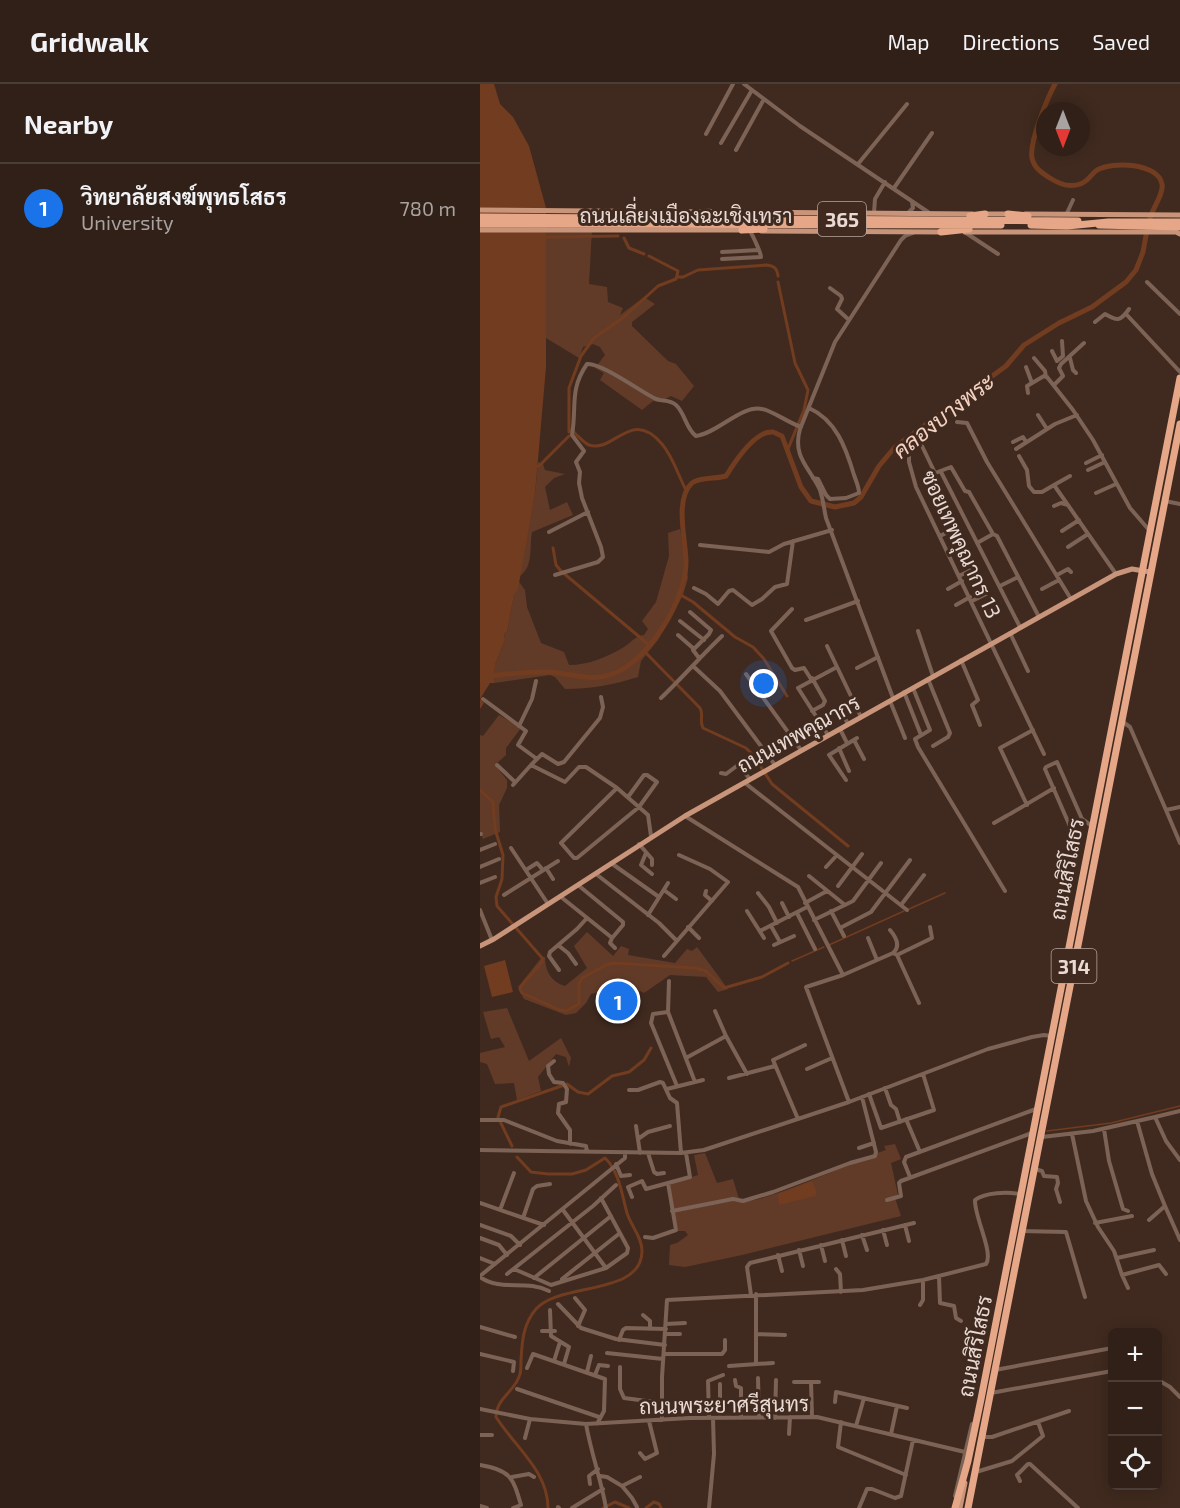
<!DOCTYPE html>
<meta charset="utf-8">
<style>
:root{--surface:#302017;--page:#382820;--text:#f1f3f6;--muted:#a8a3a1;--line:#4b3e36;--accent:#1a73e8}
body{margin:0;font-family:"Exo 2",Sarabun,sans-serif;background:var(--page);color:var(--text)}
.controls{position:absolute;right:18px;bottom:18px;display:grid;overflow:hidden;border-radius:9px;box-shadow:0 3px 15px #0003}
.controls button{width:54px;height:54px;display:grid;place-items:center;padding:0;border:0;border-bottom:2px solid var(--line);background:var(--surface);color:var(--text);font:30px sans-serif}
.compass{position:absolute;left:556px;top:18px;width:54px;height:54px;border-radius:50%;background:var(--surface);box-shadow:0 3px 15px #0003;rotate:180deg}
.you{position:absolute;left:284px;top:600px;width:21px;height:21px;margin:-15px;border:4px solid #fff;border-radius:50%;background:#1a73e8;box-shadow:0 0 0 9px #1a73e833}
.badge{display:grid;place-items:center;width:39px;height:39px;border-radius:50%;background:var(--accent);color:#fff;font-size:20px;font-weight:700}
.pin{position:absolute;translate:-50% -50%;border:3px solid #fff;box-shadow:0 2px 6px #0006}
.list{margin:0;padding:0;list-style:none}
h2{display:flex;justify-content:space-between;align-items:center;height:78px;margin:0;padding:0 24px;font-size:26px}
h2 small{font-size:20px;font-weight:400;color:var(--muted)}
.list li{display:grid;grid-template-columns:39px 1fr auto;gap:18px;align-items:center;box-sizing:border-box;height:90px;padding:0 24px;border-top:2px solid var(--line)}
.list b{display:block;font-size:22px;white-space:nowrap}
.list p{margin:0;font-size:20px;white-space:nowrap;color:var(--muted)}
.list em{font-size:20px;font-style:normal;color:var(--muted)}
.icon{flex:none;width:33px;height:33px;fill:none;stroke:currentColor;stroke-width:2;stroke-linecap:round;stroke-linejoin:round}
.map{position:relative;flex:none;width:700px;height:1424px;overflow:hidden}
header{display:flex;align-items:center;gap:36px;box-sizing:border-box;height:84px;padding:0 30px;background:var(--surface);border-bottom:2px solid var(--line)}
header strong{font-size:28px}
nav{display:flex;gap:33px;margin-inline-start:auto;font-size:21px}
main{display:flex}
aside{flex:1;background:var(--surface)}
.map>svg:first-child{display:block}
.green{fill:#613b28}
.water{fill:#713c1f}
.lines{fill:none;stroke-linecap:round;stroke-linejoin:round}
.stream{stroke:#713c1f;stroke-width:1.5}
.canal{stroke:#713c1f;stroke-width:3}
.river{stroke:#713c1f;stroke-width:5}
.minor{stroke:#7c6356;stroke-width:4}
.major{stroke:#c8947a;stroke-width:5}
.highway{stroke:#e5a787;stroke-width:7}
.highway-bridge{stroke:#e5a787;stroke-width:7}
.labels{text-anchor:middle;dominant-baseline:central;stroke-width:6;stroke-linejoin:round;paint-order:stroke}
.shield{fill:#402a1f;stroke:#b6a59d;stroke-width:1.5}
.shield-label{font-size:20px;font-weight:bold;fill:#e9dad3}
.street-label{font-size:21px;fill:#e9dad3;stroke:#402a1f}
.water-label{font-size:22px;font-style:italic;fill:#f5d2c0;stroke:#402a1f}
</style>
<header>
<strong>Gridwalk</strong>
<nav><a>Map</a><a>Directions</a><a>Saved</a></nav>
</header>
<main>
<aside>
<h2>Nearby<small></small></h2>
<ul class="list">
<li><span class="badge">1</span><div><b>วิทยาลัยสงฆ์พุทธโสธร</b><p>University</p></div><em>780 m</em></li>
</ul>
</aside>
<div class="map">
<svg width="700" height="1424" viewBox="0 0 700 1424">
<rect width="100%" height="100%" fill="#402a1f"/>
<path class="green" d="M66,144L112,145L109,200L127,203L128,218L143,224L140,231L164,213L175,220L152,238V242L188,277L196,280L214,302L202,317L191,312L179,318L173,317L162,326L120,296L124,289L115,284L125,271L120,263L113,260L103,263L99,274L66,254Z
M58,378L63,380L65,386L85,390L74,394L65,403L70,426L87,418L93,431L52,448C49,465 54,482 39,493L55,410Z
M200,445L208,494L203,511L178,556L161,577L158,593C133,601 111,605 85,605L75,593L70,591L14,599L15,581L25,556L24,550L27,548L34,510L39,498L45,506L47,523L61,559L84,568L89,581C109,581 127,573 144,563C152,558 155,552 164,551L168,545L162,537L176,518L189,472L188,449Z
M19,631L41,644L26,664V671L15,681L27,696V704L19,721L20,748L3,755L0,748V651L3,652Z
M107,848L133,872L141,862L149,865L148,871L195,879L207,865L212,867L217,863L248,905L238,908L226,893L190,891L164,909L160,907L130,906L111,910L106,919L96,929L86,931L44,915L38,903L62,873H65C65,887 71,898 85,902L107,884L94,862Z
M27,924L49,977L81,954L91,974L89,983L86,973L76,970L58,993L61,1007L37,1016L34,999L15,1000L7,980L0,978V969L25,963L19,953L11,955L3,928Z
M415,1060L421,1075L411,1079L418,1111L411,1115L415,1114L421,1132L262,1171L205,1183L189,1181L190,1161L197,1159L208,1151L205,1147H198L194,1128L253,1117C277,1125 377,1075 406,1066L404,1062Z
M225,1069L237,1099L253,1095L259,1115L193,1125L190,1100L218,1091L214,1071Z"/>
<path class="water" d="M0,0H14L20,20L33,33L49,62L66,124V283L55,410L38,505L34,511L27,548L24,550L25,556L15,581L14,599H10L0,615L4,619L0,625Z
M25,876L33,908L12,913L4,882Z
M332,1097L337,1108L335,1112L299,1121L298,1110Z"/>
<g class="lines">
<path class="stream" d="M429,825L465,809
M349,861L424,827
M312,877L344,863
M567,1047L631,1039L700,1022"/>
<path class="canal" d="M64,153L138,152
M144,154L149,164L164,170
M197,193H203L218,186L287,181C294,182 297,184 298,192
M298,198L315,279L328,306L324,326L308,365
M91,346C97,350 102,358 109,361C135,369 151,323 182,360C193,373 198,391 206,406
M89,348V304L101,272L114,254L144,233L178,202L196,195L198,187L169,172
M56,383L60,381L89,352
M73,464L76,481L81,487L169,561
M199,510L213,518L255,553L273,563L284,575L307,612
M164,567L220,624C224,631 219,637 223,644L266,664L273,671L292,700L368,762
M0,706L13,718L15,745L23,771L22,795L16,813L17,822L63,875L62,878L42,901L40,905L42,909L80,926L86,927L99,920V900L102,894L126,881L134,879L215,884L226,887L244,904L282,893L308,879
M32,1062L18,1033L21,1023L87,1000L98,1008L108,1010L132,992L149,988L164,976L171,964
M37,1073L51,1088L68,1090H92L106,1086L125,1074C139,1087 142,1111 147,1129C151,1142 162,1153 162,1167C162,1212 80,1198 56,1225C43,1240 42,1258 41,1276C41,1281 41,1286 40,1290C36,1307 16,1314 16,1333C35,1363 68,1387 68,1424
M123,1424L135,1418L149,1424
M166,1424L174,1418L179,1420L181,1424"/>
<path class="river" d="M575,0C567,15 549,58 552,74C554,84 562,89 570,94C579,100 589,104 600,100C608,98 611,90 617,86C633,77 678,79 682,100C684,109 673,124 670,134
M0,593C22,591 46,587 68,588C92,589 112,599 135,589C170,574 206,516 206,478C206,457 194,415 212,399C219,393 236,395 246,392C254,379 275,346 293,348C296,349 299,351 302,352L321,403L331,417L355,423L374,419L381,413L399,382L415,363L526,282L544,261L579,239L612,223L646,198L656,186L663,168L667,146"/>
<path class="minor" d="M264,0L320,42L448,128
M226,50L253,0
M241,59L272,6
M256,66L284,15
M378,80L427,20
M414,104L452,49
M394,129L395,115L405,98
M428,129L433,124L432,118
M587,129L593,116
M486,149L518,170
M242,168L279,166
M242,175L281,173C281,169 273,152 270,147
M667,198L700,230
M350,204L361,212L362,215L357,225L369,236
M646,230L700,288
M615,238L625,230C637,237 640,238 649,225
M572,267L577,277
M554,274L565,287L566,293
M590,274L593,286L596,289
M577,277L583,272L582,257
M546,283L552,299
M574,301L583,292L579,284L581,280L604,259
M548,309L547,302L564,292L567,293L593,326L613,356L650,424L669,446
M329,324C356,336 366,364 374,391C376,397 379,403 379,409L366,414L350,415L346,411L338,395L333,394
M558,331L567,345
M477,338L487,339L507,378L591,515
M533,358L543,353L546,358
M442,362L455,389L471,383L485,407L489,408L513,450L517,452L559,533
M536,365L575,340L597,331
M539,372L547,386L549,402L554,408H562L574,401L636,490
M429,373V378L436,403L564,670
M606,379L622,371
M608,386L625,378
M461,388L540,543
M574,401L590,392
M616,409L636,400
M685,417L700,420
M574,422L581,419L588,421
M582,447L599,436
M69,448L108,428
M460,452L474,445
M497,459L513,450
M220,461L289,468L304,460L352,446
M588,463L608,450
M468,469L481,462
M75,491L118,478L123,473L121,463L102,414L99,399L100,388L96,378L104,367L92,351C97,323 89,306 107,280C120,278 160,307 174,314C181,318 189,315 196,321C205,329 206,345 216,352C238,349 261,321 282,325C291,326 309,339 321,343
M577,491L588,485L591,488
M479,492L493,485
M520,502L538,493
M214,504L226,510L238,520L249,507L253,506L272,521L282,515L295,503L307,500L313,457
M468,505L482,497
M562,505L579,496
M492,517L506,510
M476,521L490,513
M312,525L291,547L312,584L315,586L324,584L331,595
M210,528L231,546L229,550L213,566L219,574
M326,536L378,517
M200,537L224,556
M438,547L453,592
M530,549L548,587
M198,551L214,565
M347,562L381,633
M481,576L498,616L492,621L500,641
M213,582L240,607L295,681
M377,584L398,573
M266,590L321,666
M448,595L470,649L468,653L453,662
M433,604L450,646L435,655L438,663L525,807
M424,608L441,651
M181,614C202,594 221,572 242,552
M413,614L346,434C344,425 343,415 340,406C330,384 312,373 320,345L355,258L421,156L425,152L433,149
M3,615L46,647L38,661L57,675
M410,617L425,654
M332,627L343,621L345,617L332,594
M362,629L368,640
M643,638L650,643L686,726L700,723
M39,642L52,615L56,597
M360,645L367,659
M348,651L318,604L357,583
M374,656L384,675
M359,664L369,687
M17,681L35,698
M51,681L62,670L78,680L84,678L120,634L123,623L121,613
M241,689L246,690L258,681L270,695
M366,696L349,671L377,654
M265,699L427,826
M33,701L51,681L85,698L99,683H106L137,704L168,731L171,752
M137,704L81,759L94,774H97L159,723L177,698L167,691H164L148,713
M547,721L520,664L553,646
M686,726L700,759
M530,730L574,704
M205,732L318,803L363,891
M514,739L528,731
M592,747L565,685L566,683L577,678L602,735L612,742
M0,750H1
M159,760L172,775V781
M31,764L68,820
M0,766L15,760
M166,769L161,781L172,790
M131,779L179,813
M0,783L19,775
M346,783L357,771
M66,784L73,795
M46,786L57,779L63,786
M116,790L179,839L196,856
M329,792L365,821
M0,799L15,793
M358,802L382,770
M184,806L196,815
M226,807L225,811L232,817
M278,809L289,823L297,839
M24,811L78,777
M81,813L131,853H133L143,841V838L98,801
M302,819L309,833
M325,819L347,807
M421,821L444,791
M0,826L12,856
M267,827L284,854
M351,827L364,852
M317,829L335,865
M168,831L188,799
M334,836L373,817L401,779
M291,842L300,858
M208,843L219,854
M360,844L391,828L430,776
M410,846C416,853 421,862 413,869
M280,847L327,823
M132,854L130,859L135,864
M388,854L397,876
M78,861L88,869L96,880
M294,861L314,852
M417,871L452,854L450,843
M184,872L248,798L230,785L199,771
M79,886L69,872L70,868L97,845L107,834
M188,928L173,930L171,939L197,1002
M246,952L267,990
M206,974L246,952L235,927
M74,977L68,982L69,990L74,998L83,999L87,1005L86,1018L79,1020L78,1029L90,1046V1060
M327,985L352,974
M249,994L295,982
M215,998L223,996
M405,1004L411,1021L416,1025L420,1038
M187,1005L215,998L188,928L189,897
M149,1006H158L180,998L183,999L190,1014L197,1019L201,1069
M389,1010L401,1044L454,1026L443,990
M369,1018L326,903L363,891L413,869L417,871L439,919
M675,1033L700,1027
M318,1035L293,976L325,961
M426,1035L440,1068
M0,1036H24L77,1057L106,1062L107,1068
M657,1037L672,1090L685,1122L669,1136
M156,1042L160,1069
M624,1045L629,1077L643,1125L648,1127
M592,1050L606,1117L618,1143L634,1167L642,1191
M562,1053L613,1047L675,1033L686,1057L700,1076
M158,1055L168,1048L190,1042
M379,1064L394,1059
M0,1066L201,1069L224,1066L369,1018L508,965L552,953L564,951L571,952
M168,1069L174,1088L177,1090L184,1089
M136,1080L141,1092L150,1091
M554,1085L562,1087L564,1092L577,1093L578,1099L576,1105L580,1118
M430,1093L424,1078L426,1073L556,1025
M152,1113L148,1103L162,1097L166,1105L188,1099
M407,1116L421,1112L419,1099L421,1097L552,1049
M0,1119L64,1141
M685,1122L700,1156
M20,1126L34,1089
M83,1126L126,1184
M192,1127L253,1115L263,1117L293,1108L370,1079L395,1072L396,1068L382,1013
M43,1134L53,1105L57,1102L70,1100
M615,1139L652,1132
M0,1141L31,1152L40,1161
M425,1141L429,1157
M403,1146L407,1161
M541,1147L586,1148L605,1213
M382,1151L387,1166
M165,1153L173,1154L196,1146L188,1099L210,1093L206,1069
M0,1154L19,1161L27,1171
M362,1156L366,1172
M341,1161L345,1177
M319,1166L323,1182
M298,1171L302,1187
M0,1174L15,1180
M637,1174L674,1166
M34,1185L71,1201L126,1184L147,1169L148,1164L121,1114
M356,1185L360,1190L361,1208
M27,1190L113,1122L136,1101
M0,1192L145,1074V1068
M0,1193C21,1208 46,1195 69,1207
M459,1193L460,1219L474,1222L476,1234L481,1237
M54,1194L131,1132
M82,1195L140,1149
M648,1204L642,1191L679,1181L686,1190
M271,1211L267,1183L270,1179L434,1139
M95,1214L105,1226L98,1242
M78,1220L101,1244L136,1255L185,1261
M440,1221L443,1216V1196
M70,1226L71,1252L89,1263L84,1280
M163,1231L170,1237V1245
M186,1240L205,1239
M0,1243L35,1253
M62,1247H75
M185,1250H200
M277,1250L305,1251
M139,1256L143,1246L146,1244L186,1245
M127,1269L183,1275
M0,1270L34,1278L33,1287
M184,1270H242L245,1266V1256
M74,1277L80,1258
M276,1280V1210
M249,1282L293,1279
M140,1283V1305L144,1314L182,1319
M47,1284L53,1270L125,1295L124,1327L117,1340
M515,1286L632,1264
M107,1288L111,1272
M115,1291L119,1281L128,1282
M278,1294L279,1334
M255,1296L256,1302L261,1304V1334
M678,1296L690,1303L700,1313
M314,1298H339
M331,1298L332,1333
M240,1300V1334
M37,1305L119,1333
M511,1309L632,1287
M355,1318L356,1308L427,1324
M0,1325L50,1335L106,1340L209,1334L337,1333L485,1368
M229,1333L228,1297L243,1291
M295,1334L296,1296
M182,1336V1293L187,1216L383,1206L443,1196L506,1180C514,1169 494,1132 495,1116C506,1108 527,1108 540,1110
M361,1338L358,1363L426,1391
M106,1340C111,1369 121,1395 126,1424
M376,1342L384,1314
M309,1350L310,1333
M411,1350L417,1322
M0,1351H12
M501,1353H512L589,1327
M45,1354L50,1335
M160,1369L165,1375L177,1369L169,1337
M0,1381C30,1386 33,1393 41,1421L33,1424
M496,1388L532,1377L563,1352L558,1338
M120,1392L127,1393L142,1402L160,1393
M32,1393L49,1390L54,1393
M540,1397L537,1391L548,1380H550L598,1424
M110,1400L109,1392L118,1385
M142,1402L152,1414L157,1423
M475,1412L492,1340
M0,1422L7,1424
M78,1423L79,1424
M92,1424L123,1405
M229,1424L234,1370L233,1334
M379,1424L387,1405H392L415,1414L421,1412L433,1356"/>
<path class="major" d="M0,126L229,128
M242,128L493,130
M503,130H529
M545,130L700,131
M0,146H265
M281,147L463,148
M485,148H696L700,150
M0,862L14,855L205,732L636,490L652,485L670,488
M480,1424L485,1399"/>
<path class="highway" d="M226,128L244,130
M528,130L548,132
M490,132L505,130
M0,133L598,137
M0,140L521,141
M619,141L700,143
M262,146L284,145
M461,148L489,145
M475,1424L488,1377L501,1315L700,294
M488,1424L700,340"/>
<path class="highway-bridge" d="M551,141L587,142L628,138H700"/>
</g>
<g class="labels">
<g class="shield">
<rect x="338" y="118" width="48" height="34" rx="4.5"/>
<rect x="571.5" y="865" width="45" height="34" rx="4.5"/>
</g>
<g class="shield-label">
<text x="362" y="135">365</text>
<text x="594" y="882">314</text>
</g>
<g class="street-label">
<text x="206" y="130">ถนนเลี่ยงเมืองฉะเชิงเทรา</text>
<text transform="translate(482 460) rotate(65)">ซอยเทพคุณากร 13</text>
<text transform="translate(318 649) rotate(-29)">ถนนเทพคุณากร</text>
<text transform="translate(586 785) rotate(-79)">ถนนสิริโสธร</text>
<text transform="translate(494 1262) rotate(-79)">ถนนสิริโสธร</text>
<text transform="translate(244 1320) rotate(-1)">ถนนพระยาศรีสุนทร</text>
</g>
<g class="water-label">
<text transform="translate(463 331) rotate(-38)">คลองบางพระ</text>
</g>
</g>
</svg>
<div class="controls">
<button>+</button>
<button>−</button>
<button><svg class="icon" aria-label="locate" viewBox="0 0 24 24"><circle cx="12" cy="12" r="6"/><path d="M12 2v4M12 18v4M2 12h4M18 12h4"/></svg></button>
</div>
<svg class="compass" viewBox="-18 -18 36 36"><path d="M0-13l5 13h-10z" fill="#e53935"/><path d="M0 13l5-13h-10z" fill="#a8a3a1"/></svg>
<div class="you"></div>
<div class="pin badge" style="left:138px;top:917px">1</div>
</div>
</main>
